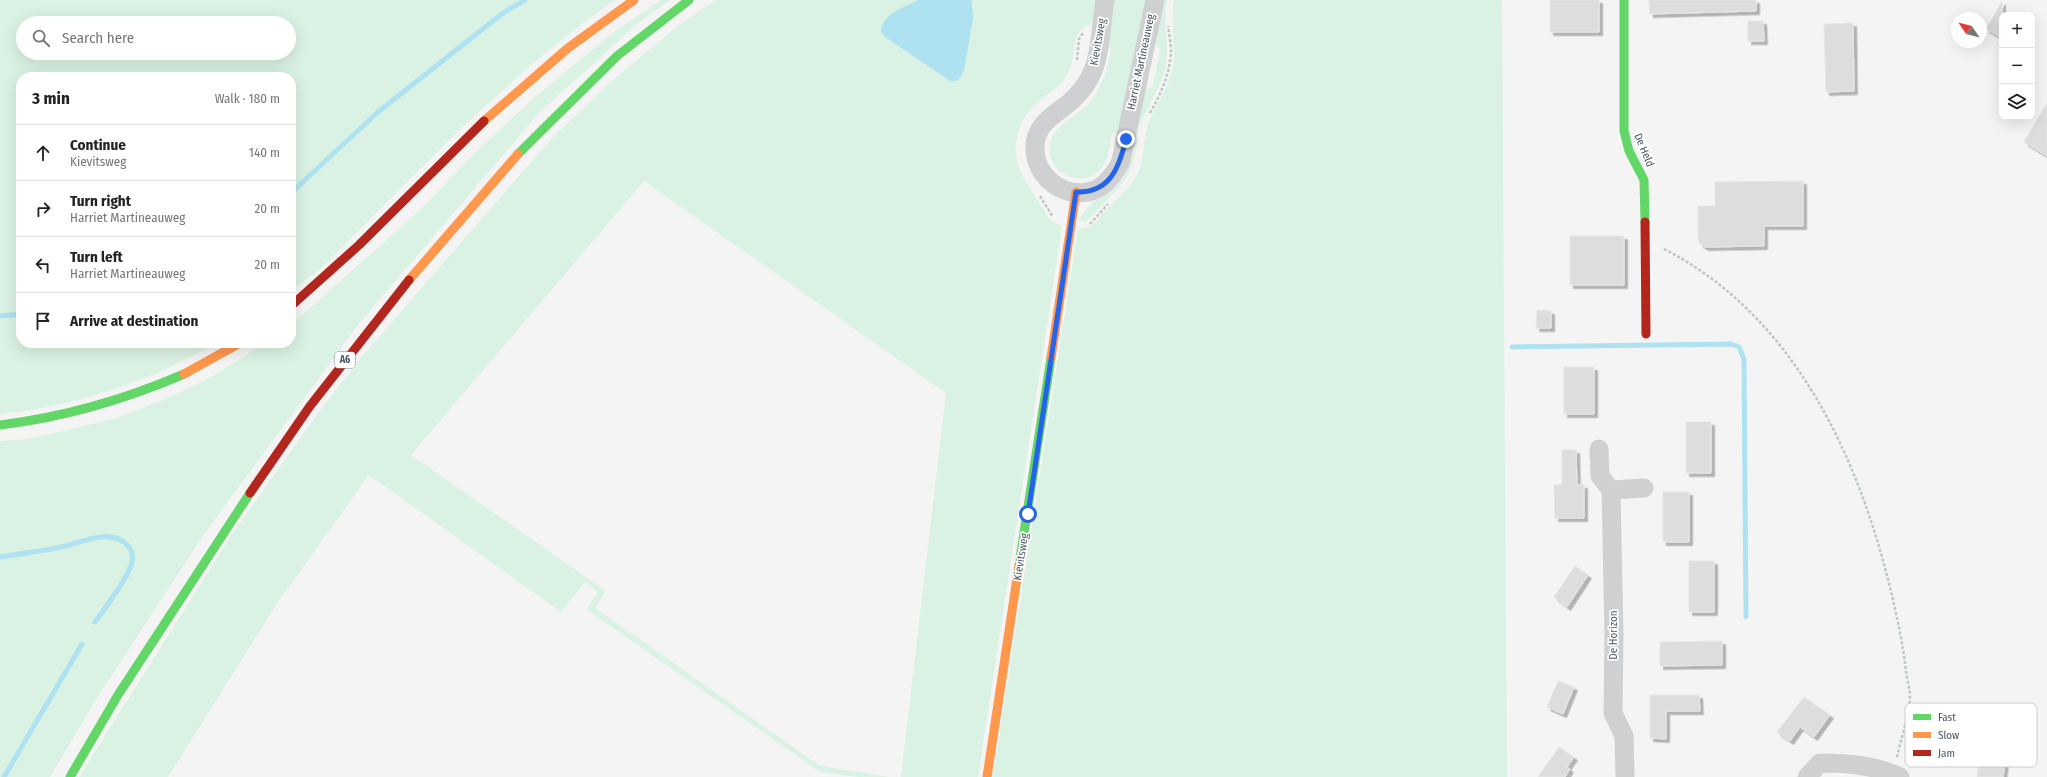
<!DOCTYPE html>
<meta charset="utf-8">
<style>
:root{--surface:#fff;--page:#f2f2f2;--text:#222;--muted:#767676;--line:#e0e0e0}
body{margin:0;font-family:"Fira Sans Condensed",sans-serif;background:var(--page);color:var(--text)}
.controls{position:absolute;right:12px;top:12px;display:grid;overflow:hidden;border-radius:8px;box-shadow:0 4px 16px #0002}
.controls button{width:36px;height:36px;display:grid;place-items:center;padding:0;border:0;border-bottom:1px solid var(--line);background:var(--surface);color:var(--text);font:20px sans-serif}
.compass{position:absolute;left:1951px;top:12px;width:36px;height:36px;border-radius:50%;background:var(--surface);box-shadow:0 4px 16px #0002;rotate:305deg}
.stop{position:absolute;width:12px;height:12px;margin:-9px;border:3px solid #2563eb;border-radius:50%;background:#fff}
.stop.end{background:#2563eb;border-color:#fff;box-shadow:0 1px 4px #0008}
.list{margin:0;padding:0;list-style:none}
h2{display:flex;justify-content:space-between;align-items:center;height:52px;margin:0;padding:0 16px;font-size:17px}
h2 small{font-size:13px;font-weight:400;color:var(--muted)}
.list li{display:grid;grid-template-columns:26px 1fr auto;gap:12px;align-items:center;box-sizing:border-box;height:56px;padding:0 16px;border-top:1px solid var(--line)}
.list b{display:block;font-size:15px;white-space:nowrap}
.list p{margin:0;font-size:13px;white-space:nowrap;color:var(--muted)}
.list em{font-size:13px;font-style:normal;color:var(--muted)}
.icon{flex:none;width:22px;height:22px;fill:none;stroke:currentColor;stroke-width:2;stroke-linecap:round;stroke-linejoin:round}
.map{position:relative;flex:none;width:2047px;height:777px;overflow:hidden}
.search{position:absolute;background:var(--surface);box-shadow:0 4px 16px #0002;left:16px;top:16px;width:280px;height:44px;display:flex;align-items:center;gap:10px;box-sizing:border-box;padding:0 14px;border-radius:22px;color:var(--muted);font-size:15px}
.panel{position:absolute;background:var(--surface);box-shadow:0 4px 16px #0002;left:16px;top:72px;width:280px;height:276px;border-radius:16px}
.map>svg:first-child{display:block}
.green{fill:#d9f2e3;fill-rule:evenodd}
.water{fill:#aee2f0}
.lines{fill:none;stroke-linecap:round;stroke-linejoin:round}
.stream{stroke:#aee2f0;stroke-width:5}
.building{fill:#ddddde;stroke:#e5e6e7;filter:url(#shadow)}
.path{stroke:#bcc7c4;stroke-width:2.5;stroke-dasharray:3 2;stroke-linecap:butt}
.street{stroke:#ced0d2;stroke-width:19}
.fast{stroke:#63d668;stroke-width:9}
.slow{stroke:#ff974d;stroke-width:9}
.jam{stroke:#b3261e;stroke-width:9}
.route{stroke:#2563eb;stroke-width:5}
.labels{text-anchor:middle;dominant-baseline:central;stroke-width:3.5;stroke-linejoin:round;paint-order:stroke}
.shield{fill:#fff;stroke:#808990;stroke-width:1}
.shield-label{font-size:10px;font-weight:bold;fill:#4a5661}
.street-label{font-size:11px;fill:#4a5661;stroke:#fff}
.key{fill:#fff;stroke:#c9ccd0;stroke-width:1}
.key-label{font-size:11px;fill:#4a5661}
</style>
<div class="map">
<svg width="2047" height="777" viewBox="0 0 2047 777">
<defs>
<filter id="shadow"><feDropShadow dx="3.5" dy="3.5" stdDeviation="0" flood-color="#0004"/></filter>
</defs>
<rect width="100%" height="100%" fill="#f4f4f4"/>
<path class="green" d="M0,0H615C504,77 415,176 319,270L291,291V77H21V343H217C150,381 77,406 0,414ZM23,23H289V53H23Z
M661,0H670L637,24L539,113L361,321L204,534L97,698L50,777H0V441L28,439L117,418L163,400L206,380L266,343H291V325L421,209L477,151L536,96L614,32Z
M716,0H918L886,17L881,32L885,37L950,81L974,7L972,0H1096L1092,24C1069,30 1077,52 1070,69C1064,85 1051,91 1039,101C1017,118 1009,149 1022,175C1029,189 1040,201 1047,216L1051,221L1062,226L978,777H901L946,393L644,181L411,455L606,591L595,608L820,766L889,777H858L820,772L586,609L598,592L585,582L561,612L369,475L276,605L168,777H79L232,534L321,409L365,353L553,137L614,79L679,25Z
M1112,0H1146L1118,134L1112,133C1110,144 1109,159 1102,168C1083,190 1046,174 1050,145C1053,124 1078,117 1090,102C1103,86 1108,68 1111,48H1105Z
M1162,0H1167C1163,22 1169,42 1166,64C1163,85 1150,101 1142,120C1136,134 1137,150 1132,165C1127,182 1104,203 1091,217L1086,221H1079C1091,197 1100,202 1116,187C1137,165 1139,119 1144,90L1153,87L1160,50L1153,40Z
M1174,0H1502L1507,777H993L1078,229C1095,228 1098,218 1109,207C1118,197 1130,189 1137,175C1145,158 1143,137 1150,119C1158,101 1169,87 1173,67C1177,44 1170,24 1174,0Z"/>
<path class="water" d="M918,0H972L973,18L964,70C961,78 959,82 950,81L885,37L881,32C882,13 903,8 918,0Z"/>
<g class="lines">
<path class="stream" d="M291,193L378,112L503,13L525,0
M0,316L21,314
M1512,347L1731,344L1739,347L1744,359L1746,617
M0,557C20,554 41,551 61,547C81,543 110,527 127,545C132,549 133,555 132,562C129,577 105,608 95,622
M4,777L82,644"/>
</g>
<path class="building" d="M1550,0H1599V32H1550Z
M1649,0H1756V11L1650,14Z
M2002,1V38L1986,29Z
M1748,21H1763L1764,41H1748Z
M1853,23L1854,91L1826,92L1824,24Z
M2047,103V156L2024,142Z
M1803,181V226H1764V246L1705,247L1700,244L1698,239V206H1715V182Z
M1570,236H1624V285H1570Z
M1537,310L1551,311V328H1536Z
M1564,367H1594V414H1564Z
M1686,422H1711V473H1686Z
M1562,450H1576L1577,485H1584V518H1555L1554,485H1562Z
M1663,492H1689V542H1663Z
M1689,561H1714V612H1689Z
M1575,566L1588,575L1567,607L1554,597Z
M1722,641V665L1660,666V642Z
M1558,681L1574,687L1563,714L1547,707Z
M1650,695H1699L1700,711H1666V739L1650,738Z
M1804,697L1830,715L1814,737L1800,727L1790,741L1777,732Z
M1559,747L1574,757L1567,767L1570,769L1565,777H1538Z
M1980,752L2006,756L2003,777H1977Z"/>
<g class="lines">
<path class="path" d="M1077,60L1079,39L1083,33
M1150,113C1161,93 1170,74 1171,51C1171,43 1169,34 1168,26
M1040,196L1053,217
M1090,224L1108,204
M1664,249C1795,316 1860,459 1892,596C1898,621 1903,645 1906,671C1907,679 1910,689 1910,698C1909,717 1901,738 1897,757"/>
<path class="street" d="M1105,0C1101,23 1101,57 1090,77C1085,87 1077,96 1069,103C1053,116 1034,125 1035,149C1035,175 1061,197 1087,192C1104,190 1114,175 1121,161L1155,0
M1599,449L1600,476L1611,490L1614,634L1613,713L1624,736L1625,777
M1611,490L1644,488
M1807,777L1820,763C1848,763 1874,765 1900,777"/>
<path class="fast" d="M1624,0V131L1629,151L1644,180L1645,222
M518,154L617,56L689,0
M0,425C65,417 124,400 184,374
M1019,565L1051,358
M70,777L118,695L250,493"/>
<path class="slow" d="M484,121L568,48L634,0
M409,280L518,154
M1051,358L1076,192
M184,374L240,343
M987,777L1019,565"/>
<path class="jam" d="M1645,222L1646,334
M291,306L359,245L484,121
M250,493L310,406L409,280"/>
</g>
<g class="lines">
<path class="route" d="M1028,514L1076,192C1110,193 1119,168 1126,139"/>
</g>
<g class="labels">
<rect class="shield" x="335" y="352" width="20" height="16" rx="3"/>
<g class="shield-label">
<text x="345" y="360">A6</text>
</g>
<g class="street-label">
<text transform="translate(1098 42) rotate(-80)">Kievitsweg</text>
<text transform="translate(1141 62) rotate(-78)">Harriet Martineauweg</text>
<text transform="translate(1644 150) rotate(67)">De Held</text>
<text transform="translate(1021 557) rotate(-81)">Kievitsweg</text>
<text transform="translate(1613 635) rotate(-90)">De Horizon</text>
</g>
</g>
<rect x="1905" y="703" width="132" height="64" rx="6" class="key"/>
<rect x="1913" y="714" width="18" height="6" fill="#63d668"/>
<rect x="1913" y="732" width="18" height="6" fill="#ff974d"/>
<rect x="1913" y="750" width="18" height="6" fill="#b3261e"/>
<g class="key-label">
<text x="1938" y="721">Fast</text>
<text x="1938" y="739">Slow</text>
<text x="1938" y="757">Jam</text>
</g>
</svg>
<div class="controls">
<button>+</button>
<button>−</button>
<button><svg class="icon" aria-label="layers" viewBox="0 0 24 24"><path d="M12 4l9 5-9 5-9-5zM3 14l9 5 9-5"/></svg></button>
</div>
<svg class="compass" viewBox="-18 -18 36 36"><path d="M0-13l5 13h-10z" fill="#e53935"/><path d="M0 13l5-13h-10z" fill="#767676"/></svg>
<div class="stop" style="left:1028px;top:514px"></div>
<div class="stop end" style="left:1126px;top:139px"></div>
<div class="search"><svg class="icon" aria-label="search" viewBox="0 0 24 24"><circle cx="10" cy="10" r="6"/><path d="M15 15l6 6"/></svg>Search here</div>
<section class="panel">
<h2>3 min<small>Walk · 180 m</small></h2>
<ul class="list">
<li><svg class="icon" aria-label="ahead" viewBox="0 0 24 24"><path d="M12 20V5M6 11l6-6 6 6"/></svg><div><b>Continue</b><p>Kievitsweg</p></div><em>140 m</em></li>
<li><svg class="icon" aria-label="right" viewBox="0 0 24 24"><path d="M7 20v-9h11M14 6l5 5-5 5"/></svg><div><b>Turn right</b><p>Harriet Martineauweg</p></div><em>20 m</em></li>
<li><svg class="icon" aria-label="left" viewBox="0 0 24 24"><path d="M17 20v-9H6M10 6l-5 5 5 5"/></svg><div><b>Turn left</b><p>Harriet Martineauweg</p></div><em>20 m</em></li>
<li><svg class="icon" aria-label="arrive" viewBox="0 0 24 24"><path d="M6 21V4h12l-3 4 3 4H6"/></svg><div><b>Arrive at destination</b></div></li>
</ul>
</section>
</div>
